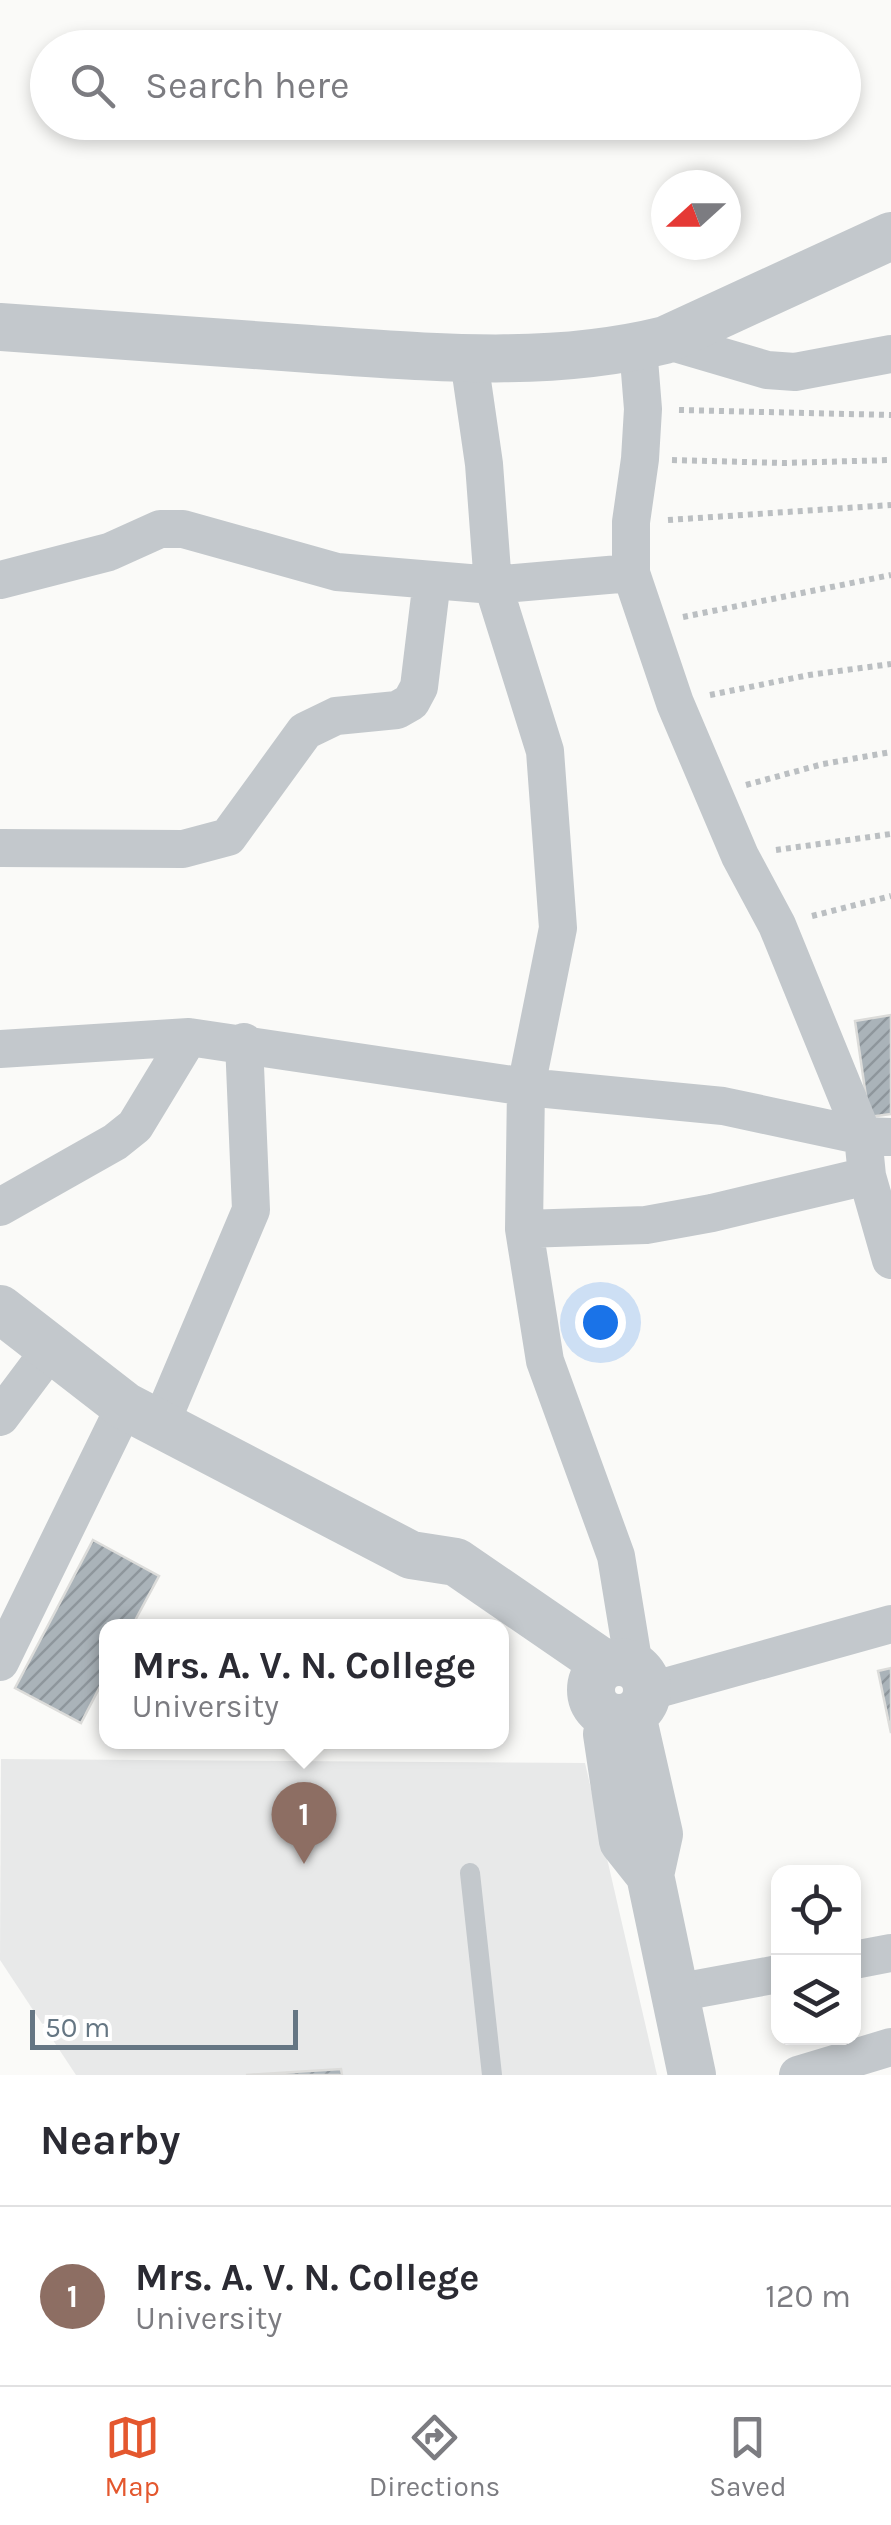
<!DOCTYPE html>
<style>
:root{--surface:#fff;--page:#f2f2f3;--text:#2b2b33;--muted:#7c7c81;--line:#e1e1e2;--accent:#e4572e}
body{margin:0;font-family:Karla,sans-serif;background:var(--page);color:var(--text)}
.controls{position:absolute;right:30px;bottom:30px;display:grid;overflow:hidden;border-radius:20px;box-shadow:0 5px 15px #0003}
.controls button{width:90px;height:90px;display:grid;place-items:center;padding:0;border:0;border-bottom:2px solid var(--line);background:var(--surface);color:var(--text);font:50px sans-serif}
.compass{position:absolute;left:651px;top:170px;width:90px;height:90px;border-radius:50%;background:var(--surface);box-shadow:0 5px 15px #0003;rotate:249deg}
.scale{position:absolute;left:30px;bottom:25px;width:268px;box-sizing:border-box;padding-left:10px;border:5px solid #657683;border-top:0;font-size:28px;line-height:35px;white-space:nowrap;color:#657683;-webkit-text-stroke:8px #fff;paint-order:stroke}
.you{position:absolute;left:600px;top:1322px;width:35px;height:35px;margin:-25px;border:8px solid #fff;border-radius:50%;background:#1a73e8;box-shadow:0 0 0 15px #1a73e833}
.badge{display:grid;place-items:center;width:65px;height:65px;border-radius:50%;background:var(--accent);color:#fff;font-size:32px;font-weight:700}
.pin{position:absolute;translate:-50% -82px;filter:drop-shadow(0 2px 5px #0008)}
.pin::after{content:'';position:absolute;top:52px;width:35px;height:30px;background:inherit;clip-path:polygon(0 0,100% 0,50% 100%)}
.popup{position:absolute;left:99px;top:1619px;width:410px;height:130px;box-sizing:border-box;display:grid;place-content:center;border-radius:20px;background:var(--surface);filter:drop-shadow(0 2px 8px #0005);font-size:32px;white-space:nowrap;color:var(--muted)}
.popup b{font-size:38px;color:var(--text)}
.popup::after{content:'';position:absolute;left:50%;top:100%;margin-left:-20px;border:20px solid transparent;border-top-color:var(--surface)}
.list{margin:0;padding:0;list-style:none}
h2{display:flex;justify-content:space-between;align-items:center;height:130px;margin:0;padding:0 40px;font-size:42px}
h2 small{font-size:32px;font-weight:400;color:var(--muted)}
.list li{display:grid;grid-template-columns:65px 1fr auto;gap:30px;align-items:center;box-sizing:border-box;height:180px;padding:0 40px;border-top:2px solid var(--line)}
.list b{display:block;font-size:38px;white-space:nowrap}
.list p{margin:0;font-size:32px;white-space:nowrap;color:var(--muted)}
.list em{font-size:32px;font-style:normal;color:var(--muted)}
.icon{flex:none;width:55px;height:55px;fill:none;stroke:currentColor;stroke-width:2;stroke-linecap:round;stroke-linejoin:round}
.map{position:relative;flex:none;width:891px;height:2075px;overflow:hidden}
.search{position:absolute;background:var(--surface);box-shadow:0 5px 15px #0003;left:30px;right:30px;top:30px;height:110px;display:flex;align-items:center;gap:25px;box-sizing:border-box;padding:0 35px;border-radius:55px;color:var(--muted);font-size:38px}
.sheet{height:310px;background:var(--surface)}
nav{display:flex;justify-content:space-around;align-items:center;box-sizing:border-box;height:140px;border-top:2px solid var(--line);background:var(--surface);font-size:28px;color:var(--muted)}
nav a{display:grid;justify-items:center;gap:5px}
nav .on{color:var(--accent)}
.map>svg:first-child{display:block}
.built{fill:#e8e9e9}
.building{fill:url(#building-hatch);stroke:#dcdcda;stroke-width:2.5}
.lines{fill:none;stroke-linecap:round;stroke-linejoin:round}
.path{stroke:#bbbfc2;stroke-width:6;stroke-dasharray:5 5;stroke-linecap:butt}
.service{stroke:#c3c8cc;stroke-width:20}
.minor{stroke:#c3c8cc;stroke-width:38}
.tertiary{stroke:#c3c8cc;stroke-width:48}
</style>
<div class="map">
<svg width="891" height="2075" viewBox="0 0 891 2075">
<defs>
<pattern id="building-hatch" width="6" height="6" patternUnits="userSpaceOnUse" patternTransform="scale(2.5)"><rect width="6" height="6" fill="#aab3b9"/><path d="M-1 1l2-2M0 6l6-6M5 7l2-2" fill="none" stroke="#8e969c"/></pattern>
</defs>
<rect width="100%" height="100%" fill="#fafaf8"/>
<path class="built" d="M1,1759L585,1763L657,2075H76L0,1960Z"/>
<path class="building" d="M891,1015V1114L869,1117L855,1021Z
M93,1540L159,1576L132,1626H106V1675L81,1723L15,1688Z
M891,1668V1733L878,1671Z
M341,2069L342,2075H246Z"/>
<g class="lines">
<path class="path" d="M679,410L891,415
M672,460L783,463L891,460
M668,520L891,505
M683,617L891,575
M710,695L809,675L891,664
M746,785L823,764L891,752
M776,850L891,834
M812,916L891,896"/>
<path class="service" d="M470,1873L492,2075"/>
<path class="minor" d="M665,340L767,370L795,372L891,354
M638,347L643,409L640,459L631,522V573L675,703L740,856L777,925L863,1136L891,1137
M469,360L484,464L493,585L545,751L558,928L526,1087L524,1229L545,1361L616,1556L634,1666
M0,580L109,552L160,529H183L337,572L493,585L631,573
M0,848L183,849L228,837L305,731L336,716L397,710L411,702L419,687L432,580
M0,1049L189,1037L526,1087L723,1106L863,1136L867,1176L891,1260
M0,1207L115,1142L135,1126L189,1037
M524,1229L646,1225L712,1213L867,1176
M0,1417L51,1349
M160,1425L251,1210L244,1042
M0,1662L125,1406
M647,1692L891,1624
M854,1960L891,1953
M675,1993L778,1974
M798,2075L891,2047"/>
<path class="tertiary" d="M0,327C103,334 207,342 310,349C429,357 548,369 665,340L891,236
M0,1309L125,1406L411,1555L456,1562L606,1665
M591 1690a28 28 0 1 1 56 0a28 28 0 1 1-56 0Z
M632,1715L659,1834L650,1875L692,2075
M607,1734L623,1841L650,1875"/>
</g>
</svg>
<div class="controls">
<button><svg class="icon" aria-label="locate" viewBox="0 0 24 24"><circle cx="12" cy="12" r="6"/><path d="M12 2v4M12 18v4M2 12h4M18 12h4"/></svg></button>
<button><svg class="icon" aria-label="layers" viewBox="0 0 24 24"><path d="M12 4l9 5-9 5-9-5zM3 14l9 5 9-5"/></svg></button>
</div>
<svg class="compass" viewBox="-18 -18 36 36"><path d="M0-13l5 13h-10z" fill="#e53935"/><path d="M0 13l5-13h-10z" fill="#7c7c81"/></svg>
<div class="scale">50 m</div>
<div class="you"></div>
<div class="pin badge" style="left:304px;top:1864px;background:#8d6e63">1</div>
<div class="popup"><b>Mrs. A. V. N. College</b>University</div>
<div class="search"><svg class="icon" aria-label="search" viewBox="0 0 24 24"><circle cx="10" cy="10" r="6"/><path d="M15 15l6 6"/></svg>Search here</div>
</div>
<section class="sheet">
<h2>Nearby<small></small></h2>
<ul class="list">
<li><span class="badge" style="background:#8d6e63">1</span><div><b>Mrs. A. V. N. College</b><p>University</p></div><em>120 m</em></li>
</ul>
</section>
<nav>
<a class="on"><svg class="icon" aria-label="map" viewBox="0 0 24 24"><path d="M3 6l6-2 6 2 6-2v14l-6 2-6-2-6 2zM9 4v14M15 6v14"/></svg>Map</a>
<a><svg class="icon" aria-label="directions" viewBox="0 0 24 24"><path d="M12 3l9 9-9 9-9-9zM9 14v-3h6M13 9l2 2-2 2"/></svg>Directions</a>
<a><svg class="icon" aria-label="saved" viewBox="0 0 24 24"><path d="M7 4h10v16l-5-4-5 4z"/></svg>Saved</a>
</nav>
